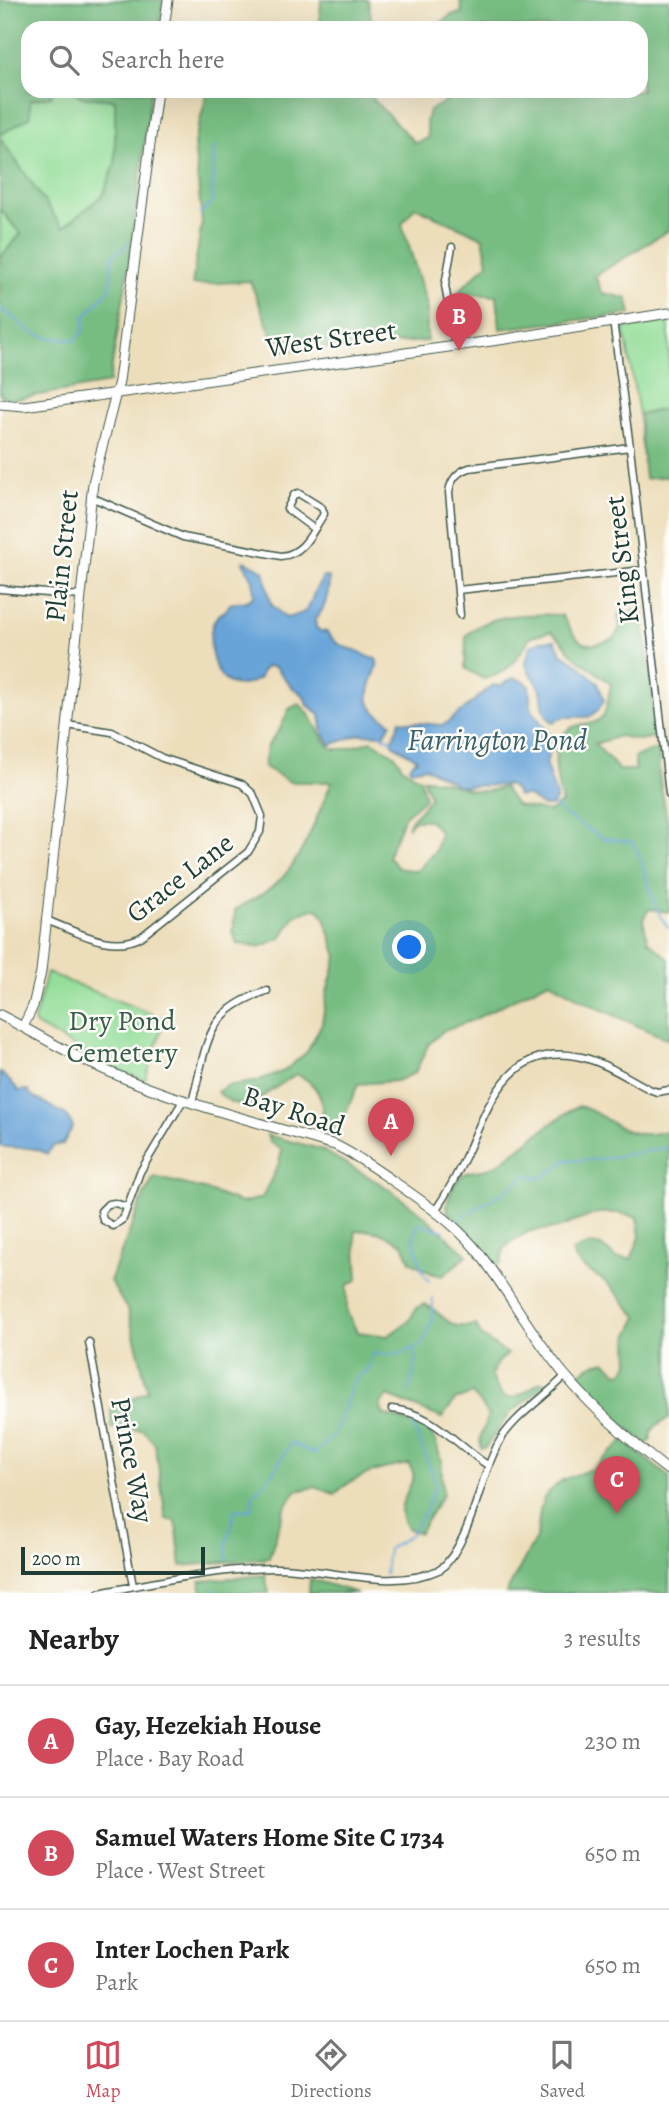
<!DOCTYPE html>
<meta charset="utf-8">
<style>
:root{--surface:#fff;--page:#f2f2f2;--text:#222;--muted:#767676;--line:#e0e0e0;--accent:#d1495b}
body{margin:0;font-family:Alegreya,serif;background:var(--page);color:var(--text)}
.scale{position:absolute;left:21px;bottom:18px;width:184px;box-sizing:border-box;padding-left:7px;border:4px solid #1f3d34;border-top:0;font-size:19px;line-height:24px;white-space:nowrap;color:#1f3d34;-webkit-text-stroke:5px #fdfcf7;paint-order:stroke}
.you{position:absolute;left:410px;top:948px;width:24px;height:24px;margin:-18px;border:5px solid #fff;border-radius:50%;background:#1a73e8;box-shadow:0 0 0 10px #1a73e833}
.badge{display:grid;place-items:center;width:46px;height:46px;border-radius:50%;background:var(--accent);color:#fff;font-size:23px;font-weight:700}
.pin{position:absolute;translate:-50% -58px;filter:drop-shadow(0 2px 4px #0008)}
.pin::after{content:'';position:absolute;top:37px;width:24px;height:21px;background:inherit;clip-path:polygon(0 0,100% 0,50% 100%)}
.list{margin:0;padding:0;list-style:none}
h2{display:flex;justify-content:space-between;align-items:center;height:91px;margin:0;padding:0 28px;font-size:30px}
h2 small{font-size:23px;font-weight:400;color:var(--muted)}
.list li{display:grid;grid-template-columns:46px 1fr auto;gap:21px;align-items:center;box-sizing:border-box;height:112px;padding:0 28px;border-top:2px solid var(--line)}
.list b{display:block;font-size:26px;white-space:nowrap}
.list p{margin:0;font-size:23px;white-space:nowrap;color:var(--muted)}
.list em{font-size:23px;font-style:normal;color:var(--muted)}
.icon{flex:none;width:38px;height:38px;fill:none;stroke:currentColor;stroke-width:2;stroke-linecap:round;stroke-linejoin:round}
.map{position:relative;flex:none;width:669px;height:1593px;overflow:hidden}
.search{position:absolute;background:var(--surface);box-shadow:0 7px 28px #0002;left:21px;right:21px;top:21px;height:77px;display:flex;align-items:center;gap:18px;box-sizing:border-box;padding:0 24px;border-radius:21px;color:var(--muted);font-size:26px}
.sheet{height:427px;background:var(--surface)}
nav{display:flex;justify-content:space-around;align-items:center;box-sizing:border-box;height:98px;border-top:2px solid var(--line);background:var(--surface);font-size:19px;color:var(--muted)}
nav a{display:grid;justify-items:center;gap:4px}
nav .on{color:var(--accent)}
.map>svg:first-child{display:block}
.green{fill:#94de9a;stroke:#5a8e67;stroke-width:2}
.forest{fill:#77bd82;stroke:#4b7d5b;stroke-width:2}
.water{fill:#69a4d9;stroke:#447086;stroke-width:2}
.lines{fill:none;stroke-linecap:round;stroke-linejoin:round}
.stream{stroke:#69a4d9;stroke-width:2}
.street-casing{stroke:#3e5548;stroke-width:9}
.secondary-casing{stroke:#3e5548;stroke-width:11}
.street{stroke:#fff;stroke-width:6}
.secondary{stroke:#fff;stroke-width:9}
.labels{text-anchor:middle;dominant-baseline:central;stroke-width:5;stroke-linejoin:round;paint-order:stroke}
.street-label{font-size:28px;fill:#1f3d34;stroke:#fdfcf7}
.park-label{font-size:28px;fill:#365d48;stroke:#fdfcf7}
.water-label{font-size:30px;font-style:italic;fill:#39616e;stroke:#fdfcf7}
</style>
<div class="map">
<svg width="669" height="1593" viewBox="0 0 669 1593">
<rect width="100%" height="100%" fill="#fdfcf7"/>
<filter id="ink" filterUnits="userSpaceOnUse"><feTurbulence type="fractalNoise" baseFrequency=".0143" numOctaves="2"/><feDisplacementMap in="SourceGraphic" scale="14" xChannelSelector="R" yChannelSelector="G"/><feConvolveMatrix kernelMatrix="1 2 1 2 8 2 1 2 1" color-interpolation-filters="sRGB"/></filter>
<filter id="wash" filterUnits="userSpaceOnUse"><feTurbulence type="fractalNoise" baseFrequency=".00686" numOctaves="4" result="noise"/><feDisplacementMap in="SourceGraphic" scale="28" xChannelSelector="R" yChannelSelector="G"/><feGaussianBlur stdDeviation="1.57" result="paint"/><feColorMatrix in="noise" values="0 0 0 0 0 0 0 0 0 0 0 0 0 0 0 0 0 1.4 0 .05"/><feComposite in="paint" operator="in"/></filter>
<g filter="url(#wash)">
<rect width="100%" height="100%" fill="#eddebb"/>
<path class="green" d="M50,91H73L82,97L115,100V164L103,196L62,228L0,138V135L30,117V100L51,96Z
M0,209L21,234L0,258Z
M669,321V408L639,415L624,328Z
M47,973L165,1019L145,1080L108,1066L36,1025L34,1021Z"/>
<path class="forest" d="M0,0H163L159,28H28V91H50L52,96L30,100V117L0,135Z
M321,0H368L373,28H328L320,20Z
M460,0H669V230L595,276L602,293L627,298L631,314L500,329L497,296L457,293L488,263L483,238L415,207L402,224L427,305V341L278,351L250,281L192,285L202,222L194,143L208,91H365L415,143L428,138L426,121L429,111L453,97L459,91H641V28H414L437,26L451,15L462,13Z
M73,91H151L129,265L109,383L10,400L0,395V258L21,234L0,209V138L63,228L103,195L115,164V100L82,97Z
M669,408V476L645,479L639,415Z
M626,611H642L657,737L638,740L619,736L595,744L619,770H635V757L659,748V775L669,830V912L649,909L643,920L648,941L669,959V1040L585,1002L549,981L473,1020L444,1030L428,1045L415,1073L396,1081L358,1084L344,1117L334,1128L324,1127C323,1102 321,1084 296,1074L250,1105L232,1103L217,1092L226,1086L254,1082L284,1071L307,1052L322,1023L327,992L337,957L325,918L317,908L295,915L281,938L260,947L237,944L233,933L235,909C250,901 268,892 281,879C306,853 317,814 332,782H290L264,767L267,747L280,729L289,709L299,704C315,716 317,735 332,749H345L372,741L396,756L402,767L420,779L425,798L404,817L388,856L398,868L417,871L435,851L440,832L429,820H415L407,827C413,815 423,809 430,797L423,779C452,777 469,800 503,787L516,805L549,812L562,803C557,781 546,739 573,727C584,722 594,727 603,716C608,708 609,693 611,684L571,653L562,641L551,631L530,637C518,659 509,674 483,679L465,668L466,636C490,612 530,614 562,615C579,644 581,650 614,639L620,628L618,614Z
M579,1106C599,1111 615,1129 635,1133C646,1136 658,1133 669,1131V1419C659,1422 649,1429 651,1440L646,1445L577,1383L574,1376L594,1364L605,1361L618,1373L623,1372L629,1363L628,1337L638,1317C627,1307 619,1294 608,1284C595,1272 578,1270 572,1251L590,1244L601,1246L616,1258L631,1259L640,1236L637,1217L619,1213H598L558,1228L530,1231L511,1242L504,1249L501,1263L496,1266L480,1243L448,1212C445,1202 452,1186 459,1178C468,1168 484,1173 495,1166C524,1147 548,1122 579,1106Z
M267,1135L320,1149L383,1185L421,1213L467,1255L443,1276L431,1273L410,1261L403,1244C387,1236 373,1227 355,1232L358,1279L347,1286V1312L357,1332L388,1336L410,1320L416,1308L424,1304C447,1315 447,1332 476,1325L482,1337L508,1354L497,1363L491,1375C505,1410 514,1399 540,1382L548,1383L509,1414L485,1448H481L480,1439L488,1416L482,1405L472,1394L455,1400L442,1418L388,1396L380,1404L383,1414L427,1429L436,1442L441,1461L443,1494L419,1533L408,1529C392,1509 408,1496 414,1475L409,1464C382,1468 354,1475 335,1494L315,1487L296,1491L284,1509L269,1558L181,1566L176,1521L166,1519L155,1444L143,1430L111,1428V1409L148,1391L128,1311L110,1281L144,1195L154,1177L203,1189L241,1203L262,1198L279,1163L282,1150L270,1142Z
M623,1441L669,1477V1593H506L537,1536L540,1510L545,1496L562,1480L594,1468Z
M265,1575L269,1593H202L200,1581Z
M310,1579L357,1593H309Z"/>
<path class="water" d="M245,561L264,571L271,604L286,618C307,613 308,612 314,593C316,587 321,583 323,577H329C329,595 326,607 315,620L316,627L320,631L327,632C336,644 342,647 355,650C364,653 367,658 376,659C379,666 376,669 374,675C363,703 368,708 391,723L384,735L360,734L331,745L323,733L320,715L308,705L303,695L292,687L275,667L267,666L262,671L260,678C251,683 244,687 233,684C211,680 204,632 217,617C222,611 221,615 226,610C228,609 228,606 229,605C238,599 244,606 254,596L253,580L243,562Z
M555,640L561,653L578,664L598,683L604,700L598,710L589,717H565L552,722C537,707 546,698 539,686C528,666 521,672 531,646L540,641Z
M513,678L524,681L529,686L531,709L547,731L551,742L546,766L556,796V800L551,806H543L528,796H518L514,789L508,785L460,786L425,767L411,770L409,767L417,759L394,745L392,741L400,721L441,725L447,723L493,685L500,686Z
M0,1072L16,1087L18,1091L28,1090L31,1095L66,1115L73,1126L63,1144L53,1146L47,1154C30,1144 19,1150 0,1146Z"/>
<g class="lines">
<path class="stream" d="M200,213L212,203L214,147
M0,309C12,314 17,322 27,329C41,339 60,339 76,340L84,330V318L110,288L112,256L128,244
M381,735L395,742
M551,802L562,813L602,838L632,842C650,868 647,905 669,928
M455,1221L502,1193L527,1175L543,1178L566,1160C601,1163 635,1151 669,1148
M429,1281L423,1273L413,1237L419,1223L444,1231
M409,1391L416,1363L414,1348
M227,1559C224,1539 233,1530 234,1510H251L253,1495L270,1477L291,1443L315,1454L335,1433L353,1383L369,1367L372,1354H401L423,1344L432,1321L433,1298
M385,1575L388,1549L410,1535L426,1510L436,1484L413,1424
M216,1590V1593"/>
</g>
</g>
<g filter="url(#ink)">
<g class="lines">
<defs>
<path id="street" d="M452,247L445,285L455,345
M613,321L630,447L669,794
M91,497L183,537L281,556C305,554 312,531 324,514L322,508L298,493L294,495L287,509L314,529
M0,589L81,596
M458,590L644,570
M460,615L449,492C451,479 457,472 469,468L630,447
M46,920C76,931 111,953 141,937L248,852L260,832L262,816L253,794L242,784L162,758L112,732L67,725
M192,1102C208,1045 203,1011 267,991
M127,1207L115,1203L108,1204L101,1211L103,1220L113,1226L123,1219L140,1172L184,1099
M435,1211C448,1192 459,1171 469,1149C491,1098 512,1042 581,1057C604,1062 628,1078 649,1089L657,1092L669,1090
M89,1342L133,1586
M392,1409C436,1414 454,1444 489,1466
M99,1593C156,1582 215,1569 273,1568C330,1567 389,1593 441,1569C472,1540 478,1482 498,1444C513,1416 544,1399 565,1376"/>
<path id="secondary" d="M164,28L168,0
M0,404L24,406L506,339L669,313
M0,1015C35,1033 69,1054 105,1070C178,1103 258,1122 335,1145C356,1155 374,1168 393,1181C426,1204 461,1227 485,1261C512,1298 534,1338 564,1374C595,1411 631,1442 669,1471
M23,1027L33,1006L41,972L93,483L119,381L157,91"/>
</defs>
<use href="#street" class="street-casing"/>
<use href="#secondary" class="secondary-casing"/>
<use href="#street" class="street"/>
<use href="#secondary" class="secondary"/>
</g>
</g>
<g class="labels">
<g class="street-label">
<text transform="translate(331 339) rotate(-8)">West Street</text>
<text transform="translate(62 556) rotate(-84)">Plain Street</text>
<text transform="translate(622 560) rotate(-97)">King Street</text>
<text transform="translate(180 878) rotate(-38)">Grace Lane</text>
<text transform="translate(294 1111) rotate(18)">Bay Road</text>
<text transform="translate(132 1460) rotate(79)">Prince Way</text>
</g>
<g class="park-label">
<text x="122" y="1021">Dry Pond<tspan x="122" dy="32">Cemetery</tspan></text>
</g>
<g class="water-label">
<text x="497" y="740">Farrington Pond</text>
</g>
</g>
</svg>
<div class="scale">200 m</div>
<div class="you"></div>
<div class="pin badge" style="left:391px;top:1156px">A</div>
<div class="pin badge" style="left:459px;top:351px">B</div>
<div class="pin badge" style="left:617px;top:1514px">C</div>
<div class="search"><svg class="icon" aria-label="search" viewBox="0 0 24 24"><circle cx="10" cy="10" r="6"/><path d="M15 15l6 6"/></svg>Search here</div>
</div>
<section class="sheet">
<h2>Nearby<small>3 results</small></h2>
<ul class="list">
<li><span class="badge">A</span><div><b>Gay, Hezekiah House</b><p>Place · Bay Road</p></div><em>230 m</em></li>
<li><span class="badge">B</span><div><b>Samuel Waters Home Site C 1734</b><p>Place · West Street</p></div><em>650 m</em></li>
<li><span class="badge">C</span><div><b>Inter Lochen Park</b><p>Park</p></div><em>650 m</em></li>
</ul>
</section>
<nav>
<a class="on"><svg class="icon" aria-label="map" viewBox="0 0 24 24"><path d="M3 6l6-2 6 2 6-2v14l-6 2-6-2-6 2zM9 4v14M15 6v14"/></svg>Map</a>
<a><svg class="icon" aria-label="directions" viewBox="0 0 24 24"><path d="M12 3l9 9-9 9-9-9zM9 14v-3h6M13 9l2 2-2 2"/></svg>Directions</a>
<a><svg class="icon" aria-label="saved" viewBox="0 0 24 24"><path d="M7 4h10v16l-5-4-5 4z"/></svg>Saved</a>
</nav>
